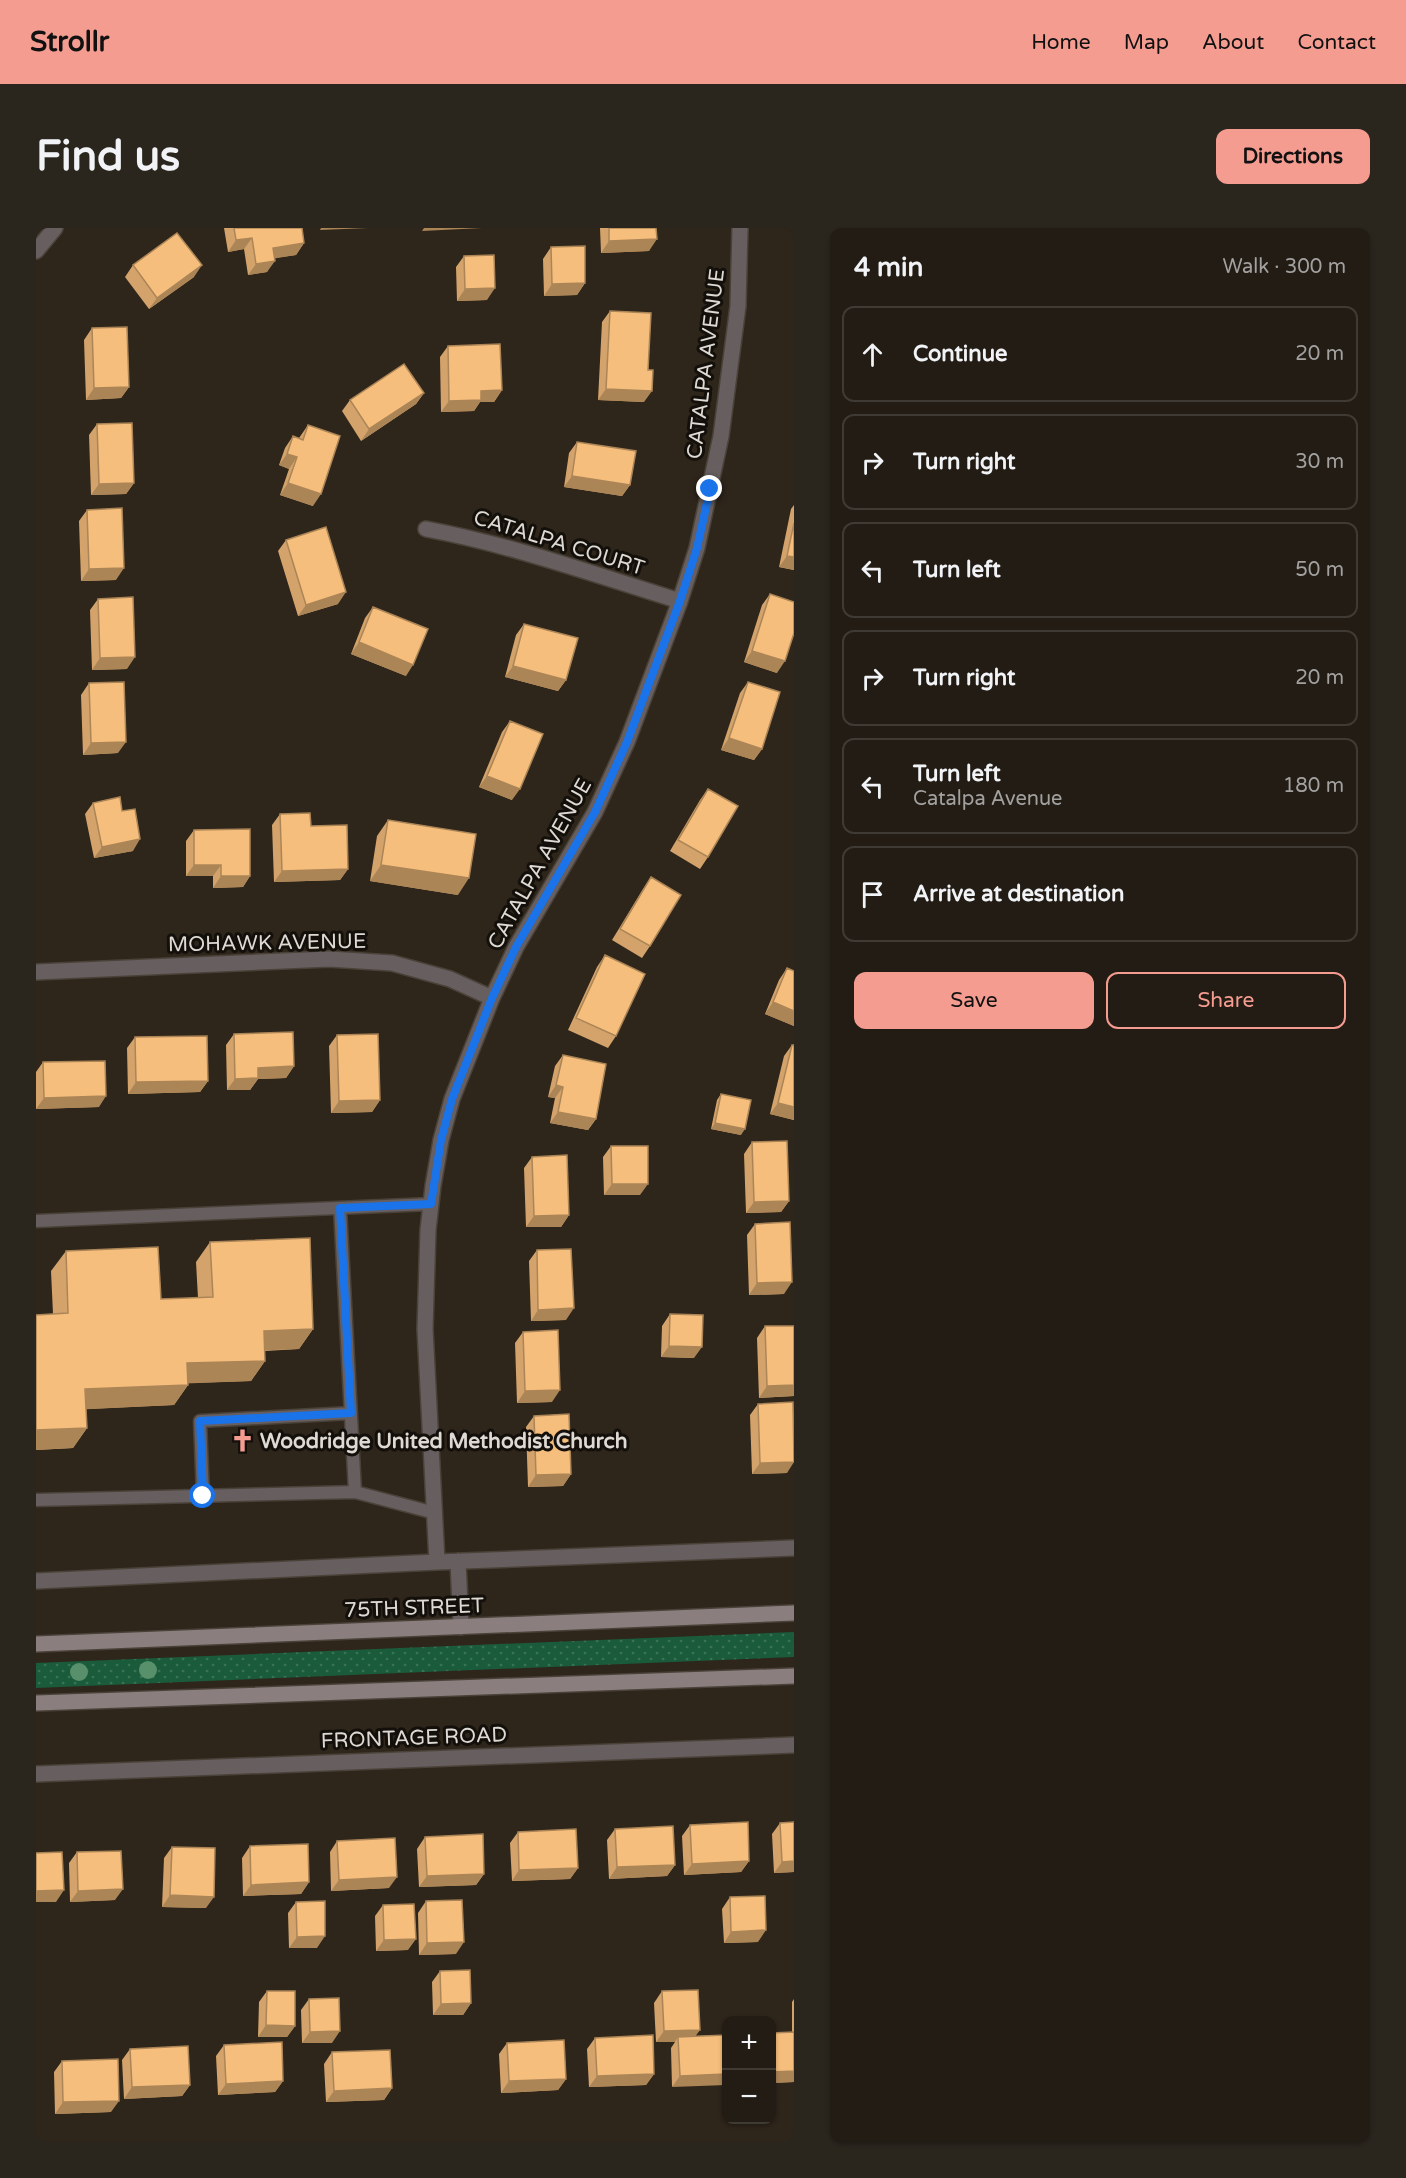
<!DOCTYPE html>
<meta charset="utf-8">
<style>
:root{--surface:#221c14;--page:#2a251d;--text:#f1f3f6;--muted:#a2a1a0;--line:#3f3a34;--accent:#f59c91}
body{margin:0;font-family:"Varela Round",sans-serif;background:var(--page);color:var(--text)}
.controls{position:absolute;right:18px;bottom:18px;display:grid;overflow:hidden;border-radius:12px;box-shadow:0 2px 4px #0004}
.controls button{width:54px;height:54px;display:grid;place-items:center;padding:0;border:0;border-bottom:2px solid var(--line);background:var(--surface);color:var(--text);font:30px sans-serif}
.stop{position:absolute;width:18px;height:18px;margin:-14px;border:4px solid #1a73e8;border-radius:50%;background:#fff}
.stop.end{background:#1a73e8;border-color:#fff;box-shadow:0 2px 6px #0008}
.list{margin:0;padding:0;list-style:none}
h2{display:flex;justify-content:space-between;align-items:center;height:78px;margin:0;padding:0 24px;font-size:26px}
h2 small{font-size:20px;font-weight:400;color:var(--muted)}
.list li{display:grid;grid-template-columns:39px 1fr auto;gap:18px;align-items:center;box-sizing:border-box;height:96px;margin:0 12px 12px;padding:0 12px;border:2px solid var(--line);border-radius:12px}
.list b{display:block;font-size:22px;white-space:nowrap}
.list p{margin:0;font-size:20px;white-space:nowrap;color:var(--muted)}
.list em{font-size:20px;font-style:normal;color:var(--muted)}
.actions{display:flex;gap:12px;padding:18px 24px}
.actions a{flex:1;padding:14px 0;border:2px solid var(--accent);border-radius:12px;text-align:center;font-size:21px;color:var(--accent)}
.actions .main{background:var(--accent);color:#111}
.icon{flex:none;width:33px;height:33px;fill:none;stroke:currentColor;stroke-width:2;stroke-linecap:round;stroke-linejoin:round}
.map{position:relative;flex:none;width:758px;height:1914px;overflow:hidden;border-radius:12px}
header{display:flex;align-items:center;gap:36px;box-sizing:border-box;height:84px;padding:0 30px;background:var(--accent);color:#111}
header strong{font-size:28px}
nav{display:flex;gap:33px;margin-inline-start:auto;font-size:21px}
.intro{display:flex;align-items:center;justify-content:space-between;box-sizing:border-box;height:144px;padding:0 36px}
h1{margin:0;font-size:42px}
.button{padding:15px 27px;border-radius:12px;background:var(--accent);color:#111;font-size:21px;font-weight:700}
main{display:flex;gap:36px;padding:0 36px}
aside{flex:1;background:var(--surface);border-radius:12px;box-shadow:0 2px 4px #0004}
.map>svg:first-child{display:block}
.grass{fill:url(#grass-dots)}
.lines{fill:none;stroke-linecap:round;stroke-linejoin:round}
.lane-casing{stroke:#4a4238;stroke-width:15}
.street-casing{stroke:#4a4238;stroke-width:18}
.secondary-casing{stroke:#4a4238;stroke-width:18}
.lane{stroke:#665e5f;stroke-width:12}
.street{stroke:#665e5f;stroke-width:15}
.secondary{stroke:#8a7e7f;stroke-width:15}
.tree{fill:#57906a}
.wall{fill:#d3a36b}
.shaded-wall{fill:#ac8557}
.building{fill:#f5be7c;stroke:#ac8557;stroke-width:1.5}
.route{stroke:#1a73e8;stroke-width:8}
.labels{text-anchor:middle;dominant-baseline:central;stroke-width:6;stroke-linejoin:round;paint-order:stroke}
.street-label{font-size:21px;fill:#ded9d2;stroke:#130f0a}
.poi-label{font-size:21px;font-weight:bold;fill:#ded9d2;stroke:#130f0a;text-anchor:start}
</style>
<header>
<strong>Strollr</strong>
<nav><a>Home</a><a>Map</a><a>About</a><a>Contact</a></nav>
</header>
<div class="intro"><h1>Find us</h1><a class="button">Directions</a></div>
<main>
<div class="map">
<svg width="758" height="1914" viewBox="0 0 758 1914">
<defs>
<pattern id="grass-dots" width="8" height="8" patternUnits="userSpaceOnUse" patternTransform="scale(1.5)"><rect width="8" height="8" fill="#195b3a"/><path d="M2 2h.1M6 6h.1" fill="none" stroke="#3a7256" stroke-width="1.8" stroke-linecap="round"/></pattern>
</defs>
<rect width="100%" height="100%" fill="#2e251b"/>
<path class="grass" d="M758,1404V1429L0,1460V1435Z"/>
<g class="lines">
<defs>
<path id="lane" d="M304,980L319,1264L399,1285
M0,993L395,976
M167,1267L164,1193L315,1185
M0,1272L319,1264"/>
<path id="street" d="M0,23L19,0
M390,301C476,317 560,347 644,373
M0,744L293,731L356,735L414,751L456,770
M422,1333L425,1399
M401,1334L389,1101L392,1002L397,958L405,912L416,871L456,770L480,719L559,584L591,514L644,373L661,320L685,208L702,78L704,0
M0,1353L401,1334L758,1320
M0,1546L758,1517"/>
<path id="secondary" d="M0,1416L758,1385
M0,1475L758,1448"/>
</defs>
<use href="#lane" class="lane-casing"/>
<use href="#street" class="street-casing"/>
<use href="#secondary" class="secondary-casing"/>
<use href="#lane" class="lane"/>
<use href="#street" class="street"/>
<use href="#secondary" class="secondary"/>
</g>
<g class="tree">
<circle cx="112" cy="1442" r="9"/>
<circle cx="43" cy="1444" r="9"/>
</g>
<path class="wall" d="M188,0H266L268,15L260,27L238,30L231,44L212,47L208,21L192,24Z
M564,0H620L613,23L565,25Z
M515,19L549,55L541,67L508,68L507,31Z
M428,28L451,72L421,73L420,39Z
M97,37L158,49L113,81L89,49Z
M574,83L608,174L562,172L566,94Z
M56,100L93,159L85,170L50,172L48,112Z
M412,118L466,162L458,174H444L438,183L405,184L404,129Z
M388,165L380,176L325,213L306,183L314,172Z
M61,196L98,255L90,266L55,267L53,207Z
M272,197L277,278L244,267L253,241L243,237L249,220L257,208L263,210Z
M541,214L594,257L586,268L528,259L533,225Z
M758,277V342L743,339L755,281Z
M51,282L80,352L45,353L43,293Z
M250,312L302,376L262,388L242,323Z
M734,366L741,445L708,434L726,377Z
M62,371L91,441L56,442L54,382Z
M337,379L370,448L315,426L329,390Z
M488,396L530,452L522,463L469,449L480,407Z
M712,454L726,521L718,532L685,522L704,465Z
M53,455L82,525L47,527L45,467Z
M474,493L476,572L443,559L466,504Z
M672,561V629L664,641L634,623L664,572Z
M57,575L86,583L97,623L58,630L49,586Z
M244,586L275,598L312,641L304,652L238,654L236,597Z
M352,592L422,667L334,653L341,608Z
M158,602L214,648L207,659L177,660V648H150V613Z
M615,649L614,718L606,730L576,712L607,661Z
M569,727L580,808L572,820L532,802L561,739Z
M751,740L758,743V798L729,786L743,752Z
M198,806L258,838L250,850L222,851L214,862H191L190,817Z
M301,807L344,872L336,884L295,885L293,818Z
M99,809L172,853L164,864L92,866L91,820Z
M756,817H758V892L734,886L748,828Z
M527,827L560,891L552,902L514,895L519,870L512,869L519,838Z
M7,834L63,879L0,881V844Z
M685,866L705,907L675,901L681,872Z
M716,914L753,973L745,984L710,985L708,926Z
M575,918L604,967H568L567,929Z
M496,929L533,987L525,999H490L488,940Z
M719,996L748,1066L713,1067L711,1007Z
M174,1014L277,1101L263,1121L229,1123V1133L215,1153L152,1155V1157L138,1177L50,1181L51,1200L37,1220L0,1222V1087L17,1086L15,1043L30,1023L125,1071L162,1070L160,1034Z
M501,1022L530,1092L495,1093L493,1033Z
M634,1086L658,1130L625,1129L626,1098Z
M729,1098L758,1168L723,1170L721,1110Z
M487,1104L516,1174L481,1175L479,1115Z
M722,1176L751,1245L716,1246L714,1187Z
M498,1188L535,1246L527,1258L492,1259L490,1199Z
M758,1594V1644L738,1645L736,1606L744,1595Z
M654,1597L713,1633L705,1644L648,1647L646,1608Z
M579,1601L639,1637L631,1648L573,1651L571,1612Z
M482,1604L542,1640L534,1651L476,1653L474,1615Z
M389,1609L448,1646L440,1657L383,1659L381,1621Z
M301,1613L353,1660L295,1663L294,1624Z
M214,1618L273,1654L265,1666L207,1668L206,1630Z
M136,1619L170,1680L126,1679L128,1630Z
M41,1624L79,1672L34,1674L33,1635Z
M694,1669L722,1714L688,1715L686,1681Z
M390,1673L420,1726L383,1727L382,1685Z
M260,1674L281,1720H253L252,1685Z
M347,1677L372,1722L340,1723L339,1688Z
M404,1743L435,1775L427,1787H397L396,1754Z
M231,1763L259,1798L251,1809H222L223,1774Z
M626,1763L659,1808L690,1807L636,1859L635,1820L639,1814H620L618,1775Z
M273,1771L296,1815H266L265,1782Z
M758,1771V1854L735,1855V1805L756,1804V1774Z
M559,1810L618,1846L610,1857L553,1859L551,1821Z
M471,1815L530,1851L522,1862L465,1865L463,1826Z
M188,1817L247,1853L239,1864L182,1867L180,1828Z
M94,1821L154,1857L146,1868L88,1871L86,1832Z
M296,1824L356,1860L348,1872L290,1874L288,1836Z
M26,1833L75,1884L19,1886L18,1844Z"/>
<path class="shaded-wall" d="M285,0H332L284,2Z
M388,0H446L386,3Z
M216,10L208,21L192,24L200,12Z
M621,11L613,23L565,25L573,13Z
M268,15L260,27L229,32L237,20Z
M239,33L231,44L212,47L220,36Z
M166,37L158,49L113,81L121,70Z
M549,55L541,67L508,68L516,56Z
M459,60L451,72L421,73L429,61Z
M93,159L85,170L50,172L58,160Z
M570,161L616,163L608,174L562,172Z
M466,162L458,174H444L438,183L405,184L413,173L445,163Z
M388,165L380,176L325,213L333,201Z
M251,226L261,229L253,241L243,237Z
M536,248L594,257L586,268L528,259Z
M98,255L90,266L55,267L63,256Z
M252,255L285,266L277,278L244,267Z
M751,328L758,329V342L743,339Z
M88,340L80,352L45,353L53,341Z
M310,364L302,376L262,388L270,377Z
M323,414L377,437L370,448L315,426Z
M716,423L749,433L741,445L708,434Z
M99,429L91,441L56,442L64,430Z
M477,438L530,452L522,463L469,449Z
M693,510L726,521L718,532L685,522Z
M90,514L82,525L47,527L55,515Z
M451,548L484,561L476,572L443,559Z
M104,611L97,623L58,630L66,619Z
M158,637H185L177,648H150Z
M345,637L433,650L422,667L334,653Z
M312,641L304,652L238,654L246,643Z
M185,648H214L207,659L177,660Z
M737,774L758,783V798L729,786Z
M258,838L250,850L222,851L214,862H191L199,851L222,840Z
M172,853L164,864L92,866L100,854Z
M520,857L527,859L519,870L512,869Z
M70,868L63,879L0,881L8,870Z
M344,872L336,884L295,885L303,873Z
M742,875L758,879V892L734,886Z
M522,884L560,891L552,902L514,895Z
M679,895L709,901L705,907L675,901Z
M576,956H612L604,967H568Z
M753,973L745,984L710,985L718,974Z
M533,987L525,999H490L498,988Z
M756,1054L748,1066L713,1067L721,1055Z
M538,1080L530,1092L495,1093L502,1082Z
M277,1101L263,1121L213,1123L228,1103Z
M633,1118L666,1119L658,1130L625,1129Z
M229,1133L215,1153L137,1156L151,1135Z
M152,1157L138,1177L35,1182L49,1161Z
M758,1157V1168L723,1170L731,1158Z
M524,1162L516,1174L481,1175L489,1163Z
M51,1200L37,1220L0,1222V1202Z
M758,1234L751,1245L716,1246L724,1235Z
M535,1246L527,1258L492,1259L500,1247Z
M713,1633L705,1644L648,1647L656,1636Z
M758,1633V1644L738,1645L746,1634Z
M639,1637L631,1648L573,1651L581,1639Z
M542,1640L534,1651L476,1653L483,1642Z
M448,1646L440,1657L383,1659L391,1648Z
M361,1649L353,1660L295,1663L303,1652Z
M273,1654L265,1666L207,1668L215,1657Z
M87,1661L79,1672L34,1674L42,1663Z
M28,1662L20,1674H0V1663Z
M134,1667L178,1669L170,1680L126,1679Z
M730,1702L722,1714L688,1715L695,1704Z
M289,1708L281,1720H253L261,1709Z
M380,1711L372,1722L340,1723L348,1712Z
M428,1714L420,1726L383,1727L391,1715Z
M435,1775L427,1787H397L405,1776Z
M230,1797L259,1798L251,1809H222Z
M664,1802L656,1813L642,1809L639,1814H620L628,1803Z
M304,1803L296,1815H266L274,1804Z
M758,1843V1854L735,1855V1844Z
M618,1846L610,1857L553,1859L561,1848Z
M690,1846V1857L636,1859L644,1848Z
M530,1851L522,1862L465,1865L473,1853Z
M247,1853L239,1864L182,1867L190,1856Z
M154,1857L146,1868L88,1871L96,1859Z
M356,1860L348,1872L290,1874L298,1863Z
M83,1873L75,1884L19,1886L27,1874Z"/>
<path class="building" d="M198,0H266L268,15L237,20L239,33L220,36L216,10L200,12Z
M573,0H620L621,11L573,13Z
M141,5L166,37L121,70L97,37Z
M549,18V55L516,56L515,19Z
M458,27L459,60L429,61L428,28Z
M574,83L615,85L612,142H617L616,163L570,161Z
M91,99L93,159L58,160L56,100Z
M464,116L466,162L445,163V172L413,173L412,118Z
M368,136L388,165L333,201L314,172Z
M96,195L98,255L63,256L61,196Z
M272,197L304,208L285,266L252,255L261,229L251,226L257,208L267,212Z
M541,214L600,223L594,257L536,248Z
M86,280L88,340L53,341L51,282Z
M758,295V329L751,328Z
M290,299L310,364L270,377L250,312Z
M734,366L758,374V405L749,433L716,423Z
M97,369L99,429L64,430L62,371Z
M337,379L392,401L377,437L323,414Z
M488,396L542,410L530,452L477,438Z
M88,454L90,514L55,515L53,455Z
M712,454L744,464L726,521L693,510Z
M474,493L507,506L484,561L451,548Z
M672,561L702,578L672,629L642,612Z
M84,569L86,583L99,581L104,611L66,619L57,575Z
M274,585L275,598L311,597L312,641L246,643L244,586Z
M352,592L440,606L433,650L345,637Z
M214,601V648H185V637H158V602Z
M615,649L645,667L614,718L584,701Z
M569,727L609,746L580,808L540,790Z
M751,740L758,743V783L737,774Z
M257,804L258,838L222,840V850L199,851L198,806Z
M342,806L344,872L303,873L301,807Z
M171,808L172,853L100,854L99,809Z
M756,817H758V879L742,875Z
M527,827L570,836L560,891L522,884L527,859L520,857Z
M69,833L70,868L8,870L7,834Z
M685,866L715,872L709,901L679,895Z
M751,913L753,973L718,974L716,914Z
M575,918H612V956H576Z
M531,927L533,987L498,988L496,929Z
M754,994L756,1054L721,1055L719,996Z
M274,1010L277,1101L228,1103L229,1133L151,1135L152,1157L49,1161L51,1200L0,1202V1087L32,1085L30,1023L122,1019L125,1071L177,1069L174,1014Z
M535,1021L538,1080L502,1082L501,1022Z
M634,1086L667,1087L666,1119L633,1118Z
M729,1098H758V1157L731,1158Z
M522,1102L524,1162L489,1163L487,1104Z
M757,1174L758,1234L724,1235L722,1176Z
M533,1186L535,1246L500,1247L498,1188Z
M712,1594L713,1633L656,1636L654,1597Z
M758,1594V1633L746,1634L744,1595Z
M637,1598L639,1637L581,1639L579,1601Z
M540,1601L542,1640L483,1642L482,1604Z
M447,1606L448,1646L391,1648L389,1609Z
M359,1610L361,1649L303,1652L301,1613Z
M272,1616L273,1654L215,1657L214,1618Z
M136,1619L179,1620L178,1669L134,1667Z
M85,1623L87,1661L42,1663L41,1624Z
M26,1624L28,1662L0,1663V1625Z
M729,1668L730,1702L695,1704L694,1669Z
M426,1672L428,1714L391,1715L390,1673Z
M289,1673V1708L261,1709L260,1674Z
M378,1676L380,1711L348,1712L347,1677Z
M434,1742L435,1775L405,1776L404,1743Z
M662,1762L664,1802L628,1803L626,1763Z
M231,1763H259V1798L230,1797Z
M303,1770L304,1803L274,1804L273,1771Z
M758,1804V1843L735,1844V1805Z
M617,1807L618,1846L561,1848L559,1810Z
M690,1807V1846L644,1848L642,1809Z
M528,1812L530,1851L473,1853L471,1815Z
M246,1814L247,1853L190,1856L188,1817Z
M152,1818L154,1857L96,1859L94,1821Z
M354,1822L356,1860L298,1863L296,1824Z
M82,1831L83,1873L27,1874L26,1833Z"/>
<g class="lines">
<path class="route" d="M167,1268L164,1193L315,1185L304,980L395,976L405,912L416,871L456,770L480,719L559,584L591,514L644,373L661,320L674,261"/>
</g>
<defs>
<symbol id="church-bare" viewBox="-9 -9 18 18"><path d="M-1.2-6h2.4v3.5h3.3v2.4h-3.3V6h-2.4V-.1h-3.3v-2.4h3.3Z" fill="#f59c91" stroke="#130f0a" stroke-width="2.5" paint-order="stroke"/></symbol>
</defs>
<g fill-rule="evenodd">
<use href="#church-bare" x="190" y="1196" width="33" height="33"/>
</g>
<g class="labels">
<g class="street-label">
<text transform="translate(670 136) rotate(-83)">CATALPA AVENUE</text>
<text transform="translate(523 315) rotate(17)">CATALPA COURT</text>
<text transform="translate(504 636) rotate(-61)">CATALPA AVENUE</text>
<text transform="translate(231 715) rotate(-1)">MOHAWK AVENUE</text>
<text transform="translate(378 1380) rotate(-2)">75TH STREET</text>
<text transform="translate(378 1510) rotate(-2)">FRONTAGE ROAD</text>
</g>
<g class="poi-label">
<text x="224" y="1213">Woodridge United Methodist Church</text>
</g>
</g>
</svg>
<div class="controls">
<button>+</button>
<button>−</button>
</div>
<div class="stop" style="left:167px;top:1268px"></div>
<div class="stop end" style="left:674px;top:261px"></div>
</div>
<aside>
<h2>4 min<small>Walk · 300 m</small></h2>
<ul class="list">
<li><svg class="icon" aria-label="ahead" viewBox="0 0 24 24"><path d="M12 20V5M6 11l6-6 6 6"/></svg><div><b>Continue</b></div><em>20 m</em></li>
<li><svg class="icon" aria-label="right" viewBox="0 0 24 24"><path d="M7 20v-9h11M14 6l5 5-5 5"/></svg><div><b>Turn right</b></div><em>30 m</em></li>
<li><svg class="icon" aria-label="left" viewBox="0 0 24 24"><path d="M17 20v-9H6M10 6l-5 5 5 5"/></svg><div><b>Turn left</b></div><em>50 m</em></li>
<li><svg class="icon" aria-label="right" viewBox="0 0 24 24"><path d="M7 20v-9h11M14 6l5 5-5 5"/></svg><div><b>Turn right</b></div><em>20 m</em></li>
<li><svg class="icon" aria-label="left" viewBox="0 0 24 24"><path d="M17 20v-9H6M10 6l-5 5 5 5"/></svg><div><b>Turn left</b><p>Catalpa Avenue</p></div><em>180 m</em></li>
<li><svg class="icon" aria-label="arrive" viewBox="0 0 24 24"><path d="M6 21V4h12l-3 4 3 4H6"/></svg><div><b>Arrive at destination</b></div></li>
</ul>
<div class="actions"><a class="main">Save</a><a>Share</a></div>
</aside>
</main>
